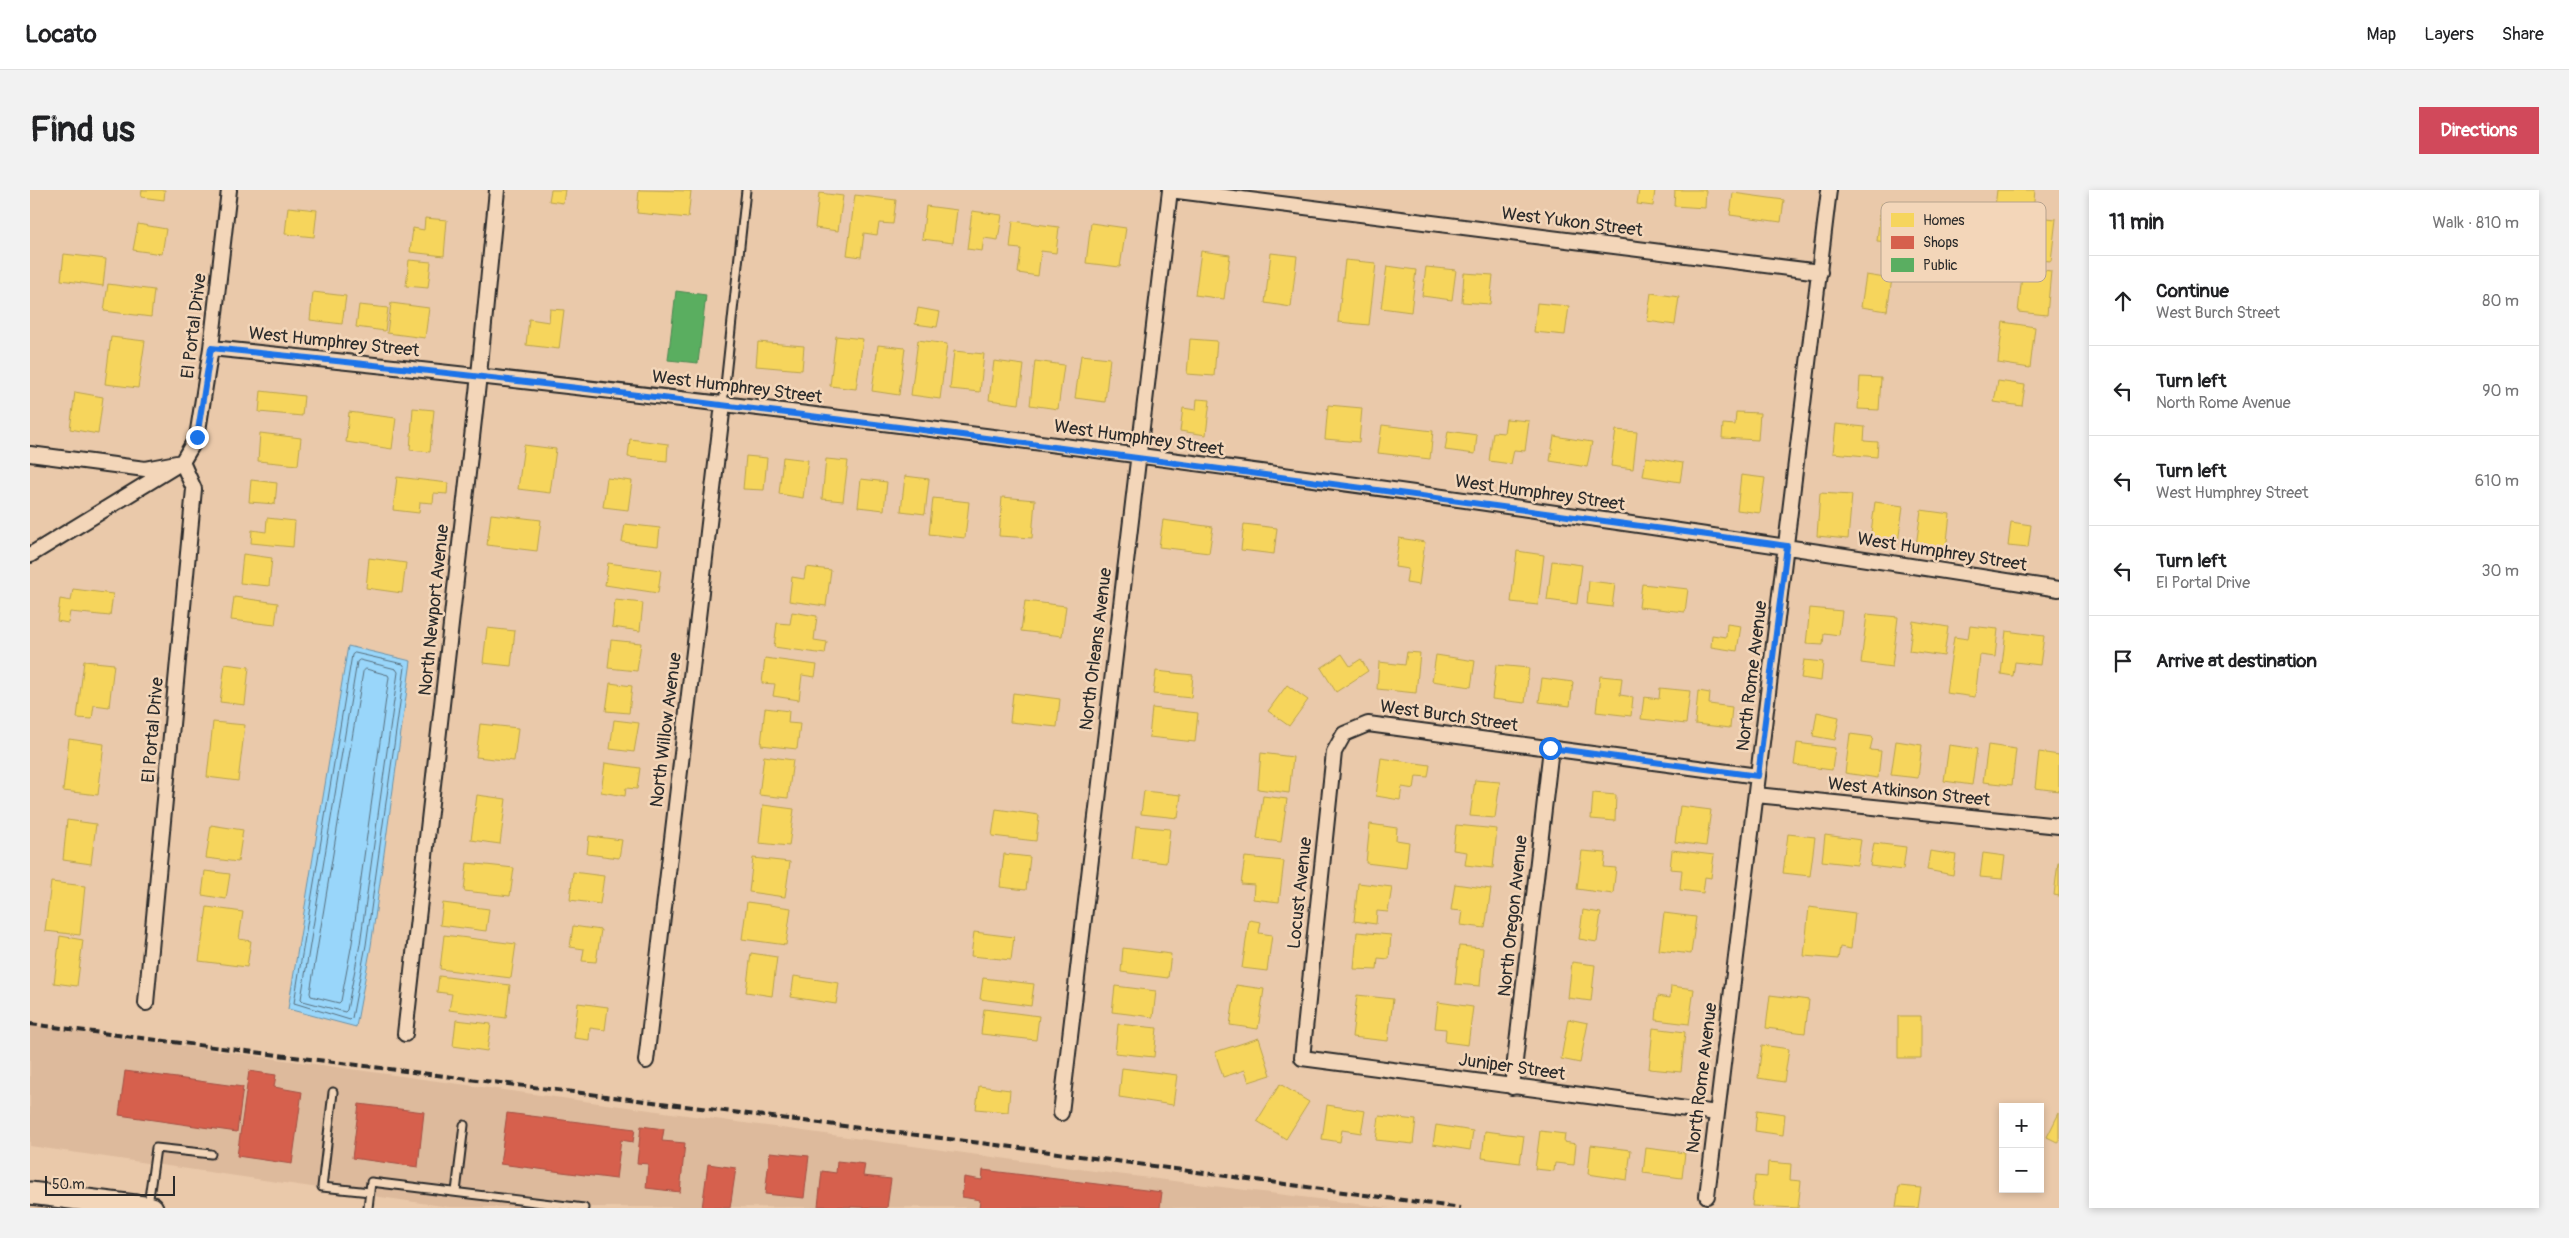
<!DOCTYPE html>
<meta charset="utf-8">
<style>
:root{--surface:#fff;--page:#f2f2f2;--text:#202124;--muted:#757577;--line:#e0e0e0;--accent:#d1495b}
body{margin:0;font-family:Pangolin,sans-serif;background:var(--page);color:var(--text)}
.controls{position:absolute;right:15px;bottom:15px;display:grid;overflow:hidden;border-radius:0px;box-shadow:0 2px 8px #0003}
.controls button{width:45px;height:45px;display:grid;place-items:center;padding:0;border:0;border-bottom:1px solid var(--line);background:var(--surface);color:var(--text);font:25px sans-serif}
.scale{position:absolute;left:15px;bottom:12px;width:130px;box-sizing:border-box;padding-left:5px;border:2px solid #2b2b2b;border-top:0;font-size:14px;line-height:18px;white-space:nowrap;color:#2b2b2b;-webkit-text-stroke:4px #f3d6b9;paint-order:stroke}
.stop{position:absolute;width:15px;height:15px;margin:-11px;border:4px solid #1a73e8;border-radius:50%;background:#fff}
.stop.end{background:#1a73e8;border-color:#fff;box-shadow:0 1px 5px #0008}
.list{margin:0;padding:0;list-style:none}
h2{display:flex;justify-content:space-between;align-items:center;height:65px;margin:0;padding:0 20px;font-size:21px}
h2 small{font-size:16px;font-weight:400;color:var(--muted)}
.list li{display:grid;grid-template-columns:32px 1fr auto;gap:15px;align-items:center;box-sizing:border-box;height:90px;padding:0 20px;border-top:1px solid var(--line)}
.list b{display:block;font-size:19px;white-space:nowrap}
.list p{margin:0;font-size:16px;white-space:nowrap;color:var(--muted)}
.list em{font-size:16px;font-style:normal;color:var(--muted)}
.icon{flex:none;width:28px;height:28px;fill:none;stroke:currentColor;stroke-width:2;stroke-linecap:round;stroke-linejoin:round}
.map{position:relative;flex:none;width:2029px;height:1018px;overflow:hidden;border-radius:0px}
header{display:flex;align-items:center;gap:30px;box-sizing:border-box;height:70px;padding:0 25px;background:var(--surface);border-bottom:1px solid var(--line)}
header strong{font-size:24px}
nav{display:flex;gap:28px;margin-inline-start:auto;font-size:18px}
.intro{display:flex;align-items:center;justify-content:space-between;box-sizing:border-box;height:120px;padding:0 30px}
h1{margin:0;font-size:35px}
.button{padding:12px 22px;border-radius:0px;background:var(--accent);color:#fff;font-size:18px;font-weight:700}
main{display:flex;gap:30px;padding:0 30px}
aside{flex:1;background:var(--surface);border-radius:0px;box-shadow:0 2px 8px #0003}
.map>svg:first-child{display:block}
.built{fill:#ddba9c}
.water{fill:#99d6fa;stroke:#6d92a7}
.homes{fill:#f6d55c;stroke:#b9a24d}
.shops{fill:#d6604d;stroke:#a35043}
.public{fill:#5aae61;stroke:#4c8751}
.lines{fill:none;stroke-linecap:round;stroke-linejoin:round}
.shore{stroke:#576f7e;stroke-width:1}
.service-casing{stroke:#2b2b2b;stroke-width:11}
.minor-casing{stroke:#2b2b2b;stroke-width:18}
.primary-casing{stroke:#2b2b2b;stroke-width:25}
.service{stroke:#f3d6b9;stroke-width:7}
.minor{stroke:#f3d6b9;stroke-width:14}
.primary{stroke:#f3d6b9;stroke-width:21}
.rail{stroke:#2b2b2b;stroke-width:4;stroke-dasharray:8 4;stroke-linecap:butt}
.route{stroke:#1a73e8;stroke-width:6}
.labels{text-anchor:middle;dominant-baseline:central;stroke-width:5;stroke-linejoin:round;paint-order:stroke}
.street-label{font-size:18px;fill:#2b2b2b;stroke:#f3d6b9}
.key{fill:#f3d6b9;stroke:#b7a38e;stroke-width:1}
.key-label{font-size:14px;fill:#2b2b2b}
</style>
<header>
<strong>Locato</strong>
<nav><a>Map</a><a>Layers</a><a>Share</a></nav>
</header>
<div class="intro"><h1>Find us</h1><a class="button">Directions</a></div>
<main>
<div class="map">
<svg width="2029" height="1018" viewBox="0 0 2029 1018">
<rect width="100%" height="100%" fill="#eac9aa"/>
<filter id="ink" filterUnits="userSpaceOnUse"><feTurbulence type="fractalNoise" baseFrequency=".02" numOctaves="2"/><feDisplacementMap in="SourceGraphic" scale="10" xChannelSelector="R" yChannelSelector="G"/><feConvolveMatrix kernelMatrix="1 2 1 2 8 2 1 2 1" color-interpolation-filters="sRGB"/></filter>
<g filter="url(#ink)">
<path class="built" d="M0,835L1079,983L1360,1018L419,1017L0,956Z"/>
<path class="water" d="M318,456L381,471L341,756L326,837L258,819Z"/>
<path class="homes" d="M112,0H135L134,10L111,7Z
M521,0H535L533,13L519,11Z
M609,0L661,1L658,28L607,23Z
M1609,0H1625L1623,16L1607,14Z
M1645,0H1676L1675,18L1644,16Z
M1967,0H2005L2003,21L1965,17Z
M789,3L813,6L808,41L785,38Z
M1703,3L1754,10L1751,32L1700,25Z
M825,5L866,10L863,34L849,33L847,45L834,43L831,67L817,65Z
M1851,14L1875,16L1870,53L1847,51Z
M896,16L927,20L923,53L892,49Z
M258,17L287,20L284,47L255,44Z
M942,21L972,25L968,50L954,48L952,61L937,59Z
M1979,24L2026,29L2021,71L1986,68L1989,40L1978,38Z
M395,28L417,30L414,66L380,62L383,38L394,40Z
M983,31L1029,37L1026,63L1011,61L1008,86L988,83L991,59L980,58Z
M1061,33L1096,38L1090,77L1056,73Z
M108,34L136,39L132,64L103,60Z
M1171,61L1200,65L1194,109L1165,105Z
M1241,63L1267,66L1261,117L1235,113Z
M34,64L76,69L73,96L31,90Z
M379,70L401,72L398,98L376,96Z
M1315,70L1346,73L1339,135L1308,132Z
M1357,76L1386,80L1381,122L1351,118Z
M1396,77L1426,80L1422,110L1392,106Z
M1993,77L2021,81L2017,125L1988,122Z
M1434,83L1463,85L1460,114L1432,112Z
M1836,85L1862,89L1857,121L1831,117Z
M78,94L124,100L121,127L74,121Z
M283,102L316,106L312,134L280,130Z
M1621,103L1649,107L1645,135L1617,131Z
M361,113L399,118L395,148L357,143Z
M1507,113L1539,116L1535,145L1504,142Z
M329,115L358,118L355,141L326,137Z
M888,118L910,122L907,137L885,134Z
M520,119L534,120L529,159L496,155L499,129L519,132Z
M1973,132L2005,137L2000,178L1968,173Z
M806,146L833,149L826,199L800,196Z
M81,147L115,151L108,198L75,194Z
M1160,149L1187,151L1184,186L1157,184Z
M888,150L917,154L910,209L881,205Z
M728,152L774,156L772,180L726,176Z
M848,155L875,158L869,205L842,201Z
M924,161L954,164L950,202L920,199Z
M1051,165L1080,168L1075,212L1045,208Z
M964,171L994,175L989,214L959,210Z
M1005,171L1034,175L1028,219L1000,215Z
M1830,187L1851,188L1849,220L1828,219Z
M1968,191L1995,195L1992,216L1964,212Z
M231,201L274,206L272,226L229,222Z
M45,202L73,207L68,244L40,239Z
M1167,209L1180,210L1176,245L1150,241L1153,218L1166,220Z
M1298,215L1332,218L1329,252L1295,249Z
M383,218L404,220L400,262L380,260Z
M319,222L366,228L362,259L316,252Z
M1706,222L1730,223L1728,250L1692,248L1693,234L1705,235Z
M1476,229L1499,231L1495,261L1484,260L1481,274L1459,271L1463,242L1474,243Z
M1806,234L1835,237L1834,251L1848,252L1847,267L1803,263Z
M1352,235L1403,241L1400,269L1348,263Z
M1586,240L1607,242L1603,279L1581,276Z
M1418,241L1447,245L1445,264L1415,260Z
M230,243L271,248L268,275L228,271Z
M1524,246L1562,252L1557,277L1520,271Z
M600,249L638,254L637,271L598,267Z
M494,255L526,259L520,303L488,299Z
M716,266L737,268L734,300L713,299Z
M753,267L778,270L773,308L749,304Z
M1616,267L1653,273L1650,292L1613,286Z
M796,269L818,271L813,311L792,309Z
M1711,285L1735,288L1730,323L1707,320Z
M875,286L899,289L895,324L871,321Z
M367,287L418,293L417,304L404,303L403,313L390,312L389,323L363,320Z
M577,288L602,291L598,320L573,317Z
M831,289L857,292L854,320L828,317Z
M221,290L247,293L245,314L219,312Z
M1790,303L1822,305L1818,349L1787,346Z
M972,307L1005,310L1002,348L969,346Z
M903,308L939,312L935,348L899,344Z
M1845,312L1873,316L1868,353L1840,350Z
M1891,320L1920,324L1916,360L1886,356Z
M461,324L511,330L507,361L457,355Z
M237,328L265,331L263,357L221,353L222,340L236,342Z
M1133,330L1183,337L1179,363L1129,357Z
M1981,332L2001,335L1998,358L1978,356Z
M595,334L630,338L628,356L592,352Z
M1214,334L1247,338L1244,364L1211,360Z
M1369,348L1395,352L1389,395L1376,393L1378,379L1365,377Z
M1487,361L1514,365L1508,415L1481,412Z
M213,364L242,368L239,396L210,393Z
M339,368L376,373L372,403L336,398Z
M1522,371L1552,375L1547,414L1517,410Z
M578,373L631,380L628,403L575,395Z
M776,377L801,380L796,416L759,411L762,387L774,389Z
M1559,391L1585,394L1582,417L1557,414Z
M1612,394L1658,399L1655,422L1609,417Z
M43,399L83,404L80,426L40,422L38,433L27,431L30,409L41,411Z
M204,407L248,413L245,435L201,430Z
M585,410L613,413L610,441L582,437Z
M995,411L1036,416L1032,446L991,441Z
M1780,418L1812,421L1809,445L1794,443L1793,455L1776,454Z
M762,422L787,426L784,450L797,452L795,464L744,457L747,433L760,434Z
M1837,424L1868,427L1862,477L1831,473Z
M1883,431L1918,437L1914,466L1879,461Z
M1697,434L1711,436L1707,461L1681,457L1682,445L1696,447Z
M1940,436L1968,439L1965,467L1950,465L1945,507L1916,503L1924,447L1938,449Z
M457,438L485,441L481,476L453,473Z
M1976,441L2014,446L2010,475L1985,472L1983,486L1971,484Z
M581,450L611,453L607,481L578,478Z
M1377,462L1390,463L1386,503L1347,499L1349,472L1375,475Z
M1312,464L1320,476L1331,469L1338,481L1306,502L1291,478Z
M1406,465L1445,471L1441,497L1402,491Z
M735,468L787,475L785,487L772,485L769,510L743,506L745,494L732,493Z
M1774,470L1793,472L1791,491L1771,488Z
M54,471L84,474L79,517L64,515L62,529L47,528Z
M195,474L219,477L215,515L190,512Z
M1466,475L1499,478L1495,513L1462,509Z
M1126,481L1163,485L1161,508L1123,504Z
M1570,486L1592,488L1590,505L1603,507L1601,526L1566,522Z
M1512,488L1543,492L1540,516L1509,512Z
M580,493L602,496L599,523L576,521Z
M1257,495L1278,510L1259,536L1238,521Z
M1630,498L1660,501L1656,534L1611,529L1614,507L1629,509Z
M1668,501L1680,503L1679,514L1702,517L1700,538L1665,534Z
M983,503L1030,509L1027,537L980,532Z
M735,518L759,521L758,533L770,534L767,559L731,555Z
M1122,518L1168,523L1165,552L1119,547Z
M1787,522L1809,527L1805,550L1783,546Z
M584,530L609,533L604,562L580,559Z
M183,532L215,535L208,591L177,587Z
M450,534L488,538L484,571L446,567Z
M1820,544L1843,547L1840,560L1851,561L1848,588L1815,583Z
M39,549L74,554L68,605L33,601Z
M1866,551L1892,555L1888,588L1861,585Z
M1767,553L1805,558L1802,580L1764,575Z
M1919,555L1947,559L1942,595L1914,591Z
M1958,555L1986,559L1982,595L1953,592Z
M2009,562L2029,565V601L2005,598Z
M1231,563L1263,567L1259,603L1228,599Z
M734,566L763,570L758,608L729,605Z
M1351,568L1400,575L1398,587L1386,586L1384,599L1372,597L1370,610L1346,606Z
M575,573L610,578L607,599L596,598L595,606L571,602Z
M1445,590L1470,592L1465,628L1440,626Z
M1114,601L1151,605L1148,628L1111,624Z
M1563,603L1586,605L1585,631L1561,629Z
M447,605L476,609L470,654L441,650Z
M1233,606L1257,609L1251,652L1227,649Z
M733,615L764,619L759,656L729,653Z
M1650,616L1681,620L1676,656L1645,652Z
M966,619L1009,625L1006,651L962,646Z
M37,630L66,634L61,674L33,670Z
M1340,634L1367,638L1366,650L1379,652L1376,678L1336,673Z
M181,635L213,640L208,672L176,668Z
M1426,635L1467,639L1463,678L1435,675L1437,662L1423,660Z
M1106,636L1140,639L1136,673L1102,669Z
M1758,644L1785,647L1780,686L1753,683Z
M1795,645L1831,650L1827,675L1792,671Z
M559,646L592,650L589,668L557,664Z
M1844,653L1876,657L1873,680L1840,676Z
M1642,660L1684,665L1681,688L1675,687L1673,703L1650,700L1652,680L1640,679Z
M1552,661L1576,663L1574,677L1586,678L1583,704L1547,699Z
M1900,661L1926,665L1923,685L1897,680Z
M1953,663L1975,666L1972,689L1950,687Z
M974,664L1000,667L996,700L970,697Z
M1215,667L1254,671L1249,712L1223,709L1224,695L1211,694Z
M723,668L760,672L755,707L719,702Z
M2028,672H2029V706L2024,705Z
M437,673L484,678L480,706L434,701Z
M175,681L200,684L196,709L172,705Z
M543,682L574,686L570,714L540,710Z
M21,692L55,696L50,745L15,741Z
M1328,693L1362,697L1358,722L1347,721L1346,734L1324,731Z
M1425,694L1461,699L1455,738L1431,735L1433,721L1421,720Z
M717,712L761,718L756,755L712,749Z
M413,713L459,719L456,741L410,735Z
M177,717L213,722L209,749L221,751L217,777L169,771Z
M1779,717L1825,723L1821,759L1810,757L1808,769L1774,766Z
M1553,720L1571,723L1567,752L1549,749Z
M1634,723L1666,727L1661,764L1629,760Z
M1219,730L1231,732L1229,743L1242,745L1237,781L1212,778Z
M543,736L571,740L566,772L552,771L554,759L540,757Z
M944,742L984,747L981,770L941,766Z
M1327,742L1361,745L1359,769L1348,768L1347,780L1324,779Z
M414,745L486,754L481,788L410,779Z
M30,746L53,750L47,796L24,793Z
M1429,756L1453,758L1450,796L1425,794Z
M1093,758L1141,764L1138,788L1091,782Z
M721,763L747,767L742,806L716,802Z
M1542,772L1565,775L1561,811L1538,808Z
M409,786L480,795L476,828L419,820L422,804L407,802Z
M764,786L809,793L806,814L761,807Z
M953,788L1004,794L1001,816L950,809Z
M1206,795L1234,799L1228,839L1200,835Z
M1085,796L1126,801L1123,827L1082,822Z
M1641,796L1664,799L1659,834L1626,830L1628,806L1640,808Z
M1327,805L1363,809L1358,851L1322,847Z
M1740,805L1779,810L1775,843L1736,838Z
M1408,812L1443,817L1438,855L1415,852L1416,839L1405,838Z
M548,813L578,817L575,840L560,838L559,850L544,848Z
M954,819L1009,826L1006,850L951,844Z
M1868,826H1891V868H1868Z
M1538,829L1558,833L1550,873L1531,869Z
M426,830L461,834L457,861L423,856Z
M1088,834L1127,838L1124,867L1085,863Z
M1623,838L1655,842L1651,882L1619,879Z
M1229,848L1241,885L1219,892L1215,880L1193,887L1185,862Z
M1732,855L1759,859L1754,892L1728,888Z
M1092,878L1147,885L1143,915L1089,907Z
M1250,894L1279,912L1256,949L1227,931Z
M949,896L980,900L978,922L946,919Z
M1297,915L1335,921L1331,943L1312,940L1310,952L1292,949Z
M1727,920L1755,924L1753,945L1725,941Z
M2029,923V953L2017,947Z
M1349,926L1386,930L1383,954L1346,950Z
M1406,935L1443,941L1440,960L1403,954Z
M1455,941L1494,946L1490,973L1452,968Z
M1510,941L1535,944L1534,952L1546,954L1544,975L1525,973L1524,981L1505,979Z
M1561,955L1601,960L1597,990L1558,984Z
M1616,958L1655,963L1652,988L1613,983Z
M1738,972L1761,974L1760,990L1771,991L1768,1018L1722,1016L1725,986L1737,987Z
M1869,996L1891,998L1888,1018L1866,1017Z"/>
<path class="shops" d="M95,881L213,897L207,942L89,925Z
M219,881L246,885L244,897L272,902L262,974L207,966Z
M329,914L394,922L388,977L322,968Z
M477,923L605,939L603,952L591,950L586,989L470,974Z
M611,936L634,939L632,951L655,953L650,1002L616,998L618,974L607,973Z
M740,962L779,966L774,1008L735,1004Z
M807,971L835,974L833,986L861,989L857,1018L788,1016L792,981L806,983Z
M678,974L706,978L700,1018H672Z
M953,980L1132,1002L1130,1018H949L950,1010L932,1007L934,987L952,990Z"/>
<path class="public" d="M646,101L676,105L668,173L638,170Z"/>
<g class="lines">
<path class="shore" d="M325,463L373,474L375,477L336,755L322,828L320,830L264,813L322,465Z
M330,470L366,479L368,482L330,754L317,820L315,822L273,811L271,809L327,472Z
M336,479L358,485L359,487L322,753L311,811L309,813L281,806L280,803L333,482Z"/>
<defs>
<path id="service" d="M693,214L716,0
M303,902L292,997L340,1002
M426,1002L434,935
M118,1015L126,958L181,964
M338,1018L341,992L554,1018"/>
<path id="minor" d="M1140,0L1790,82
M181,158C799,220 1416,302 2029,399
M0,264L115,279L152,272L164,299L116,813
M0,365L152,272L167,247L181,158L199,0
M1726,605L2029,636
M375,844L449,185L467,0
M616,871L693,214
M1482,897L1521,558
M1031,923L1140,0
M1687,923L1272,868L1304,562L1314,544L1338,534L1728,586
M1677,1006L1799,0"/>
<path id="primary" d="M0,1003L122,1018"/>
</defs>
<use href="#service" class="service-casing"/>
<use href="#minor" class="minor-casing"/>
<use href="#primary" class="primary-casing"/>
<use href="#service" class="service"/>
<use href="#minor" class="minor"/>
<use href="#primary" class="primary"/>
<path class="rail" d="M0,834L998,959L1431,1018"/>
</g>
</g>
<g class="lines" filter="url(#ink)">
<path class="route" d="M167,247L181,158C708,211 1232,284 1757,356L1728,586L1520,558"/>
</g>
<g class="labels">
<g class="street-label">
<text transform="translate(1542 32) rotate(7)">West Yukon Street</text>
<text transform="translate(164 136) rotate(-83)">El Portal Drive</text>
<text transform="translate(304 152) rotate(6)">West Humphrey Street</text>
<text transform="translate(707 197) rotate(7)">West Humphrey Street</text>
<text transform="translate(1109 248) rotate(8)">West Humphrey Street</text>
<text transform="translate(1510 303) rotate(8)">West Humphrey Street</text>
<text transform="translate(1912 362) rotate(9)">West Humphrey Street</text>
<text transform="translate(404 420) rotate(-84)">North Newport Avenue</text>
<text transform="translate(1066 459) rotate(-83)">North Orleans Avenue</text>
<text transform="translate(1722 486) rotate(-83)">North Rome Avenue</text>
<text transform="translate(1419 526) rotate(8)">West Burch Street</text>
<text transform="translate(123 540) rotate(-85)">El Portal Drive</text>
<text transform="translate(636 540) rotate(-83)">North Willow Avenue</text>
<text transform="translate(1879 602) rotate(6)">West Atkinson Street</text>
<text transform="translate(1270 703) rotate(-84)">Locust Avenue</text>
<text transform="translate(1483 726) rotate(-84)">North Oregon Avenue</text>
<text transform="translate(1482 877) rotate(8)">Juniper Street</text>
<text transform="translate(1672 888) rotate(-83)">North Rome Avenue</text>
</g>
</g>
<rect x="1851" y="12" width="165" height="80" rx="8" class="key"/>
<rect x="1861" y="23" width="23" height="14" fill="#f6d55c"/>
<rect x="1861" y="46" width="23" height="13" fill="#d6604d"/>
<rect x="1861" y="68" width="23" height="14" fill="#5aae61"/>
<g class="key-label">
<text x="1893" y="35">Homes</text>
<text x="1893" y="57">Shops</text>
<text x="1893" y="80">Public</text>
</g>
</svg>
<div class="controls">
<button>+</button>
<button>−</button>
</div>
<div class="scale">50 m</div>
<div class="stop" style="left:1520px;top:558px"></div>
<div class="stop end" style="left:167px;top:247px"></div>
</div>
<aside>
<h2>11 min<small>Walk · 810 m</small></h2>
<ul class="list">
<li><svg class="icon" aria-label="ahead" viewBox="0 0 24 24"><path d="M12 20V5M6 11l6-6 6 6"/></svg><div><b>Continue</b><p>West Burch Street</p></div><em>80 m</em></li>
<li><svg class="icon" aria-label="left" viewBox="0 0 24 24"><path d="M17 20v-9H6M10 6l-5 5 5 5"/></svg><div><b>Turn left</b><p>North Rome Avenue</p></div><em>90 m</em></li>
<li><svg class="icon" aria-label="left" viewBox="0 0 24 24"><path d="M17 20v-9H6M10 6l-5 5 5 5"/></svg><div><b>Turn left</b><p>West Humphrey Street</p></div><em>610 m</em></li>
<li><svg class="icon" aria-label="left" viewBox="0 0 24 24"><path d="M17 20v-9H6M10 6l-5 5 5 5"/></svg><div><b>Turn left</b><p>El Portal Drive</p></div><em>30 m</em></li>
<li><svg class="icon" aria-label="arrive" viewBox="0 0 24 24"><path d="M6 21V4h12l-3 4 3 4H6"/></svg><div><b>Arrive at destination</b></div></li>
</ul>
</aside>
</main>
